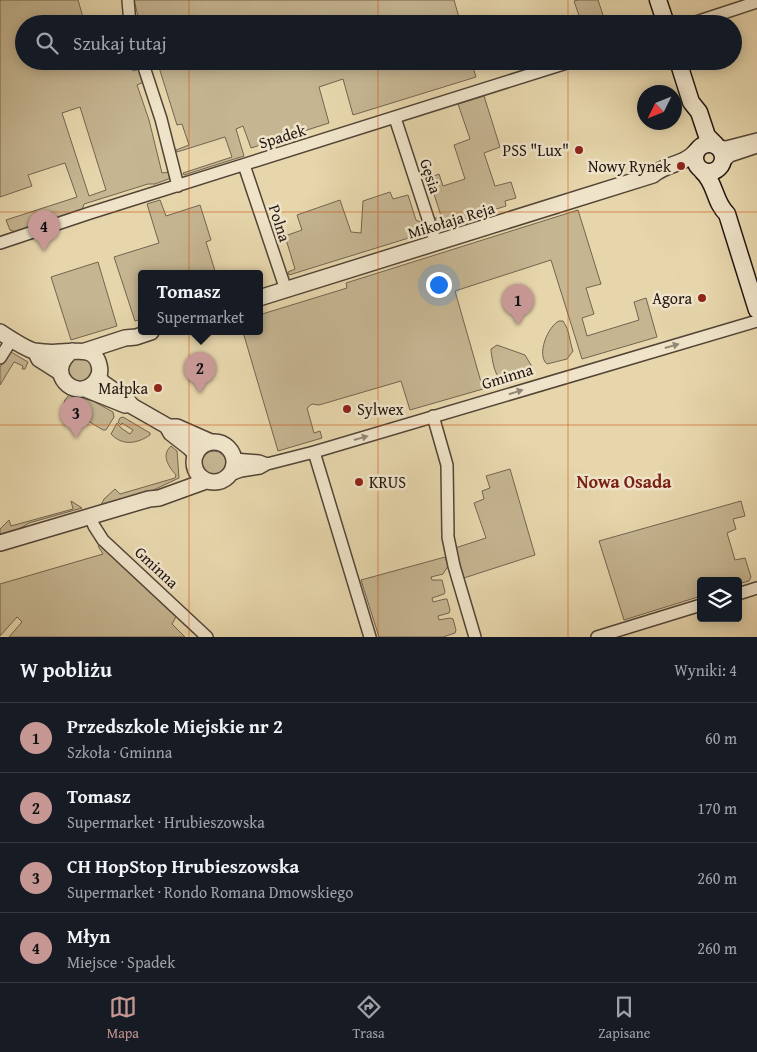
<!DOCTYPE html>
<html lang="pl">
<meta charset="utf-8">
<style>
:root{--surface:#171b24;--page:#20242c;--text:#f1f3f6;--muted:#9ea1a6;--line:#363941;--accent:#c59692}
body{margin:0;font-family:"Gentium Book Plus",serif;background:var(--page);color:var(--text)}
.controls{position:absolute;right:15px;bottom:15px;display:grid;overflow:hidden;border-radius:5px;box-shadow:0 2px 12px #0003}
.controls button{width:45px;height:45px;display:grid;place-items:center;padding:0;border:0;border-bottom:1px solid var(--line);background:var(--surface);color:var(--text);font:25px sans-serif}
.compass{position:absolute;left:637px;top:85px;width:45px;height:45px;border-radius:50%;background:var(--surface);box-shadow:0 2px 12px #0003;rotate:227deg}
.you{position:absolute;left:438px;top:284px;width:18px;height:18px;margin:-12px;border:4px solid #fff;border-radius:50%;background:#1a73e8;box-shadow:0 0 0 8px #1a73e833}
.badge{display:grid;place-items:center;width:32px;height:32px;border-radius:50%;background:var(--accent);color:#111;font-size:16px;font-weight:700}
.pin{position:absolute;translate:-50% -41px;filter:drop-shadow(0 1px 2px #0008)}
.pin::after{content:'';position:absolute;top:26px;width:18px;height:15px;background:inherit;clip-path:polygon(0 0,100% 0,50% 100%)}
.popup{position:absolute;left:138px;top:270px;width:125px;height:65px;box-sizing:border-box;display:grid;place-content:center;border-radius:5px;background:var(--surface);filter:drop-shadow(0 1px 4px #0005);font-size:16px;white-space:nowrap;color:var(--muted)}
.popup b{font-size:19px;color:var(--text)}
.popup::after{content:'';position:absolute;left:50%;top:100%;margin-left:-10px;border:10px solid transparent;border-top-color:var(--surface)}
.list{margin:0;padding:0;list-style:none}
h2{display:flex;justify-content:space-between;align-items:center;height:65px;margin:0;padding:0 20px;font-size:21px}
h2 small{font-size:16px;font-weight:400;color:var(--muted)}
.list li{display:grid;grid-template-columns:32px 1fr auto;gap:15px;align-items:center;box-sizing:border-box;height:70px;padding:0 20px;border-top:1px solid var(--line)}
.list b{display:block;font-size:19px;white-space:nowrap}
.list p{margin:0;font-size:16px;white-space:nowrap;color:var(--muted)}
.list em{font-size:16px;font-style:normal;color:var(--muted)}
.icon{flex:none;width:28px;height:28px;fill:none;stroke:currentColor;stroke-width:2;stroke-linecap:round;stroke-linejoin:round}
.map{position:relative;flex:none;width:757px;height:637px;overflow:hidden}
.search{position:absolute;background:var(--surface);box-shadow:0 2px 12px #0003;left:15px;right:15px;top:15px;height:55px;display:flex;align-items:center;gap:12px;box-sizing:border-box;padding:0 18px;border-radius:28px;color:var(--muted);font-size:19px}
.sheet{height:345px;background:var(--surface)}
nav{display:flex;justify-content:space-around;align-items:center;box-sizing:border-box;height:70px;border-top:1px solid var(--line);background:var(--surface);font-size:14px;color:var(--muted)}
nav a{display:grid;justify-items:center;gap:2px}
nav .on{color:var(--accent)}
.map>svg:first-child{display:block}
.green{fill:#c5b591;stroke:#726550;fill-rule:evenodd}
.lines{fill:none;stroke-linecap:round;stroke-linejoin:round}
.minor-casing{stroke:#524537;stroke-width:14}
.tertiary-casing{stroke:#524537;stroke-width:18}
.secondary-casing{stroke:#201510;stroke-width:19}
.minor{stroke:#efe4c9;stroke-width:11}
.tertiary{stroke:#efe4c9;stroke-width:15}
.secondary{stroke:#efe4c9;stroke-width:16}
.oneway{fill:#928776}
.grid{fill:none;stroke:#ca4f0d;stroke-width:1;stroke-opacity:0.55}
.poi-dot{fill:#8f2418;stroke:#efe4c9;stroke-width:2}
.labels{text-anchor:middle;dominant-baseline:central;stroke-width:5;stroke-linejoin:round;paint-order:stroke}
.street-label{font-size:16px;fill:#201510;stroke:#efe4c9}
.poi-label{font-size:16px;fill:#201510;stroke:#efe4c9;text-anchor:end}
.neighbourhood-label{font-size:18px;font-weight:bold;fill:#7a1f14;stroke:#efe4c9}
</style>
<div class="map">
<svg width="757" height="637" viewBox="0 0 757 637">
<rect width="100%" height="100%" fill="#e7d6ac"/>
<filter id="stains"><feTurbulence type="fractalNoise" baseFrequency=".004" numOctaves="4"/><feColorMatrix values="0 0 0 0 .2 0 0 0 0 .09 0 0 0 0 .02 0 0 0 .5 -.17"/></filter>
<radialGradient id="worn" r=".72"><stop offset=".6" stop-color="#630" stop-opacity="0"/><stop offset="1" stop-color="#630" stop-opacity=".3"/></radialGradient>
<path class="green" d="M0,0H78L85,24H24V61H130L133,71L140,69L144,82L137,85L149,120L162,173L169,172L171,178L155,184H148L84,204L82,210L16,232L10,230L6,220L77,197L65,163L28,175L32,186L0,197ZM80,107L106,190L89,196L62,113Z
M134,0H454L461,24H140Z
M578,0H598L606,24H582L574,1Z
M157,61H471L476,77L353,115L343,79L319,87L329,123L251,148L243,126L236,129L244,156L184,175L183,173L232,157L225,137L177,152L176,150L189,145L182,124L177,125Z
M484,96L500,147L484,153L495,186L511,182L516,198L505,201L506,206L436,228L433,219L441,216L429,178L439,174L443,186L465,179L454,145L470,139L458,104Z
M390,192L393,199L408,195L416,220L426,225L428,232L289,275L288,272L295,269L285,236L302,230L297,215L340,200L351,232L361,233L363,201Z
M160,200L166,216L200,205L211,240L206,242L216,274H141V319L135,321L114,257L159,243L147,204Z
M578,210L601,284L586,288L594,314L582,318L587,336L639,320L634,302L646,298L657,337L582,359L551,260L455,291L483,389L410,410L401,381L319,405L312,404L307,408L314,433L320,431L322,438L278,451L243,332H259V315L347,288L346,283Z
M98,262L117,326L71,340L51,277Z
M559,321H563C570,331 569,340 573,351L567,359L547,364C536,355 548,326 559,321Z
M497,345L525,355L531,365C531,368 532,370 529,372C525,375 502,380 498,376C494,372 491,354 491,349Z
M11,352L28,362L25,369H22L23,366L14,362L0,385V367Z
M73,357L90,360L93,371C87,385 80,384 68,376L67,365Z
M69,395L93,401L113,412L114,417L106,430H103L63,406L65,400Z
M123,417L150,433V435C137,444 122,446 111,434L117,423L121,428L130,434L133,430L122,423L121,425L118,422L120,418Z
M171,446L177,451L179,478L145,494L102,507L101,505L104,499L115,489L120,494L175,478L176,475C168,466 161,455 171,446Z
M202 463a12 12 0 1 1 24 0a12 12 0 1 1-24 0Z
M510,469L535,555L464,578L455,548L486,538L474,503L484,499L482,491L490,488L486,476Z
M71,501L82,508L29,523L9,535L0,537V529L9,520L11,526L73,509Z
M741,501L745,516L733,519L736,529L727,533L735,560L745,558L751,577L749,581L738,584V581H701V596L624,620L599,541Z
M102,545L177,615L172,624L185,637H9L22,622L17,617L0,636V584L103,554L98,546Z
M445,557L448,566L443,574L431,577L432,580H442L445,592L444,594L432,598L433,602L445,599H447L450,610L449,613L438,616L439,620L450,618L453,619L456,630L455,633L443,637H379L361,580Z"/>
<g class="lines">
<defs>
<path id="minor" d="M128,0L130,24
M690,24L757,2
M142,61L161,119L178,186
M395,118L436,243
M718,146L726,147L757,139
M722,164L730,156L757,147
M244,165L286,290
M0,243L90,213L573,61
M0,358L12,339
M433,416L447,465L448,534
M314,452L370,637
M234,459L259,461L267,464
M230,475L241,471L260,468L267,464L314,452L757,321
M90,516L94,526L103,540L207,637
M448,537L454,566L475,637
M738,594L757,588
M597,637L701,605"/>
<path id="tertiary" d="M259,298L653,175C666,163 685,165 696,151
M0,332C9,338 24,348 34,351C41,352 53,353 60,352C75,352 95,346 99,365C101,372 99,378 94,383C76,402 43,373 72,351
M35,351L39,359L61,373
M85,351L125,338L136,337L151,332
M98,377L103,383L126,399L132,406L167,426L171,433L189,447L196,454
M85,389L125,405
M168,427H177L211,442
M194 462a20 20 0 1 1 40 0a20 20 0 1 1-40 0Z
M0,543L149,499L159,498L206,481"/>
<path id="secondary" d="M658,0L666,24
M678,61L691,102L699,112L707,136L716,145
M695 158a14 14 0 1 1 28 0a14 14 0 1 1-28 0Z
M702,171C716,183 714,202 727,214L757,310"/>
</defs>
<use href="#minor" class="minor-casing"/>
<use href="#tertiary" class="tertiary-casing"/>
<use href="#secondary" class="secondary-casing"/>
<use href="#minor" class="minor"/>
<use href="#tertiary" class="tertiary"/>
<use href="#secondary" class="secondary"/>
</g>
<defs><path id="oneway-solid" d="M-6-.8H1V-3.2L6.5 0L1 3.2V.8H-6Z" transform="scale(1.25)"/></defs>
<g class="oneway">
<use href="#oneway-solid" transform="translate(672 346) rotate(-16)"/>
<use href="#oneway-solid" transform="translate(516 392) rotate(-17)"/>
<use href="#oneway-solid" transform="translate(361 438) rotate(-16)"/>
</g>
<path class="grid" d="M189,0V24M378,0V24M568,0V24M189,61V637M378,61V637M568,61V637M0,212H757M0,425H757"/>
<g class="poi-dot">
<circle cx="579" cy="150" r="5"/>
<circle cx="681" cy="166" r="5"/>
<circle cx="702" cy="298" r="5"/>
<circle cx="158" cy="388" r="5"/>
<circle cx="347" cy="409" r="5"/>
<circle cx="359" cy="482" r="5"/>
</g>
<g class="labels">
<g class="street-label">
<text transform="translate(282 136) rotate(-17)">Spadek</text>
<text transform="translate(431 176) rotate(72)">Gęsia</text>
<text transform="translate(451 220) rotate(-17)">Mikołaja Reja</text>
<text transform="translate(280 223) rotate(72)">Polna</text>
<text transform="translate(507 376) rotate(-17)">Gminna</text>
<text transform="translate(157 567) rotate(43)">Gminna</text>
</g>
<g class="poi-label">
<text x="569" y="150">PSS "Lux"</text>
<text x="671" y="166">Nowy Rynek</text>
<text x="692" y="298">Agora</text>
<text x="148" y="388">Małpka</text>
<text x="357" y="409" text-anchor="start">Sylwex</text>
<text x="369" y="482" text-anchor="start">KRUS</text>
</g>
<g class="neighbourhood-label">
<text x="624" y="481">Nowa Osada</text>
</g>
</g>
<rect width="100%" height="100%" filter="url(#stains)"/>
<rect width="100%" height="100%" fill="url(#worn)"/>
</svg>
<div class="controls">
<button><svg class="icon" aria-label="layers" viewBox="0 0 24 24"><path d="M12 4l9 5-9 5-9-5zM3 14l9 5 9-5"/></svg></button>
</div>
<svg class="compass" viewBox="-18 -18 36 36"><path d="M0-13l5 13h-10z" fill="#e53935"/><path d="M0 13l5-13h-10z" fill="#9ea1a6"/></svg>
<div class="you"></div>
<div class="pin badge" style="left:518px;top:325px">1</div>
<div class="pin badge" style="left:200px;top:393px">2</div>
<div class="popup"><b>Tomasz</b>Supermarket</div>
<div class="pin badge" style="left:76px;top:438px">3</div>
<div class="pin badge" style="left:44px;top:251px">4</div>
<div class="search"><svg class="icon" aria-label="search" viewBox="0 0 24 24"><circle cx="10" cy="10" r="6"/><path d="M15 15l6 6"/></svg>Szukaj tutaj</div>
</div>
<section class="sheet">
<h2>W pobliżu<small>Wyniki: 4</small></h2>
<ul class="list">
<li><span class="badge">1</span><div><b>Przedszkole Miejskie nr 2</b><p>Szkoła · Gminna</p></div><em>60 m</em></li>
<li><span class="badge">2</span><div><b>Tomasz</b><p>Supermarket · Hrubieszowska</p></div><em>170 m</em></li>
<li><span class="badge">3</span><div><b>CH HopStop Hrubieszowska</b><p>Supermarket · Rondo Romana Dmowskiego</p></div><em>260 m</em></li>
<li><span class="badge">4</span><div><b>Młyn</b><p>Miejsce · Spadek</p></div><em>260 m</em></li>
</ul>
</section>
<nav>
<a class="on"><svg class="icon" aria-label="map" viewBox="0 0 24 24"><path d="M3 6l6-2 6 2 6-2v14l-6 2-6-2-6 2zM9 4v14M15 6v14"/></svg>Mapa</a>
<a><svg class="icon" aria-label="directions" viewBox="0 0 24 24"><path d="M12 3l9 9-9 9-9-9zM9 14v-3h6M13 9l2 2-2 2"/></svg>Trasa</a>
<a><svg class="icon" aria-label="saved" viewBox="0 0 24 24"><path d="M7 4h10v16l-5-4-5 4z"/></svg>Zapisane</a>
</nav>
